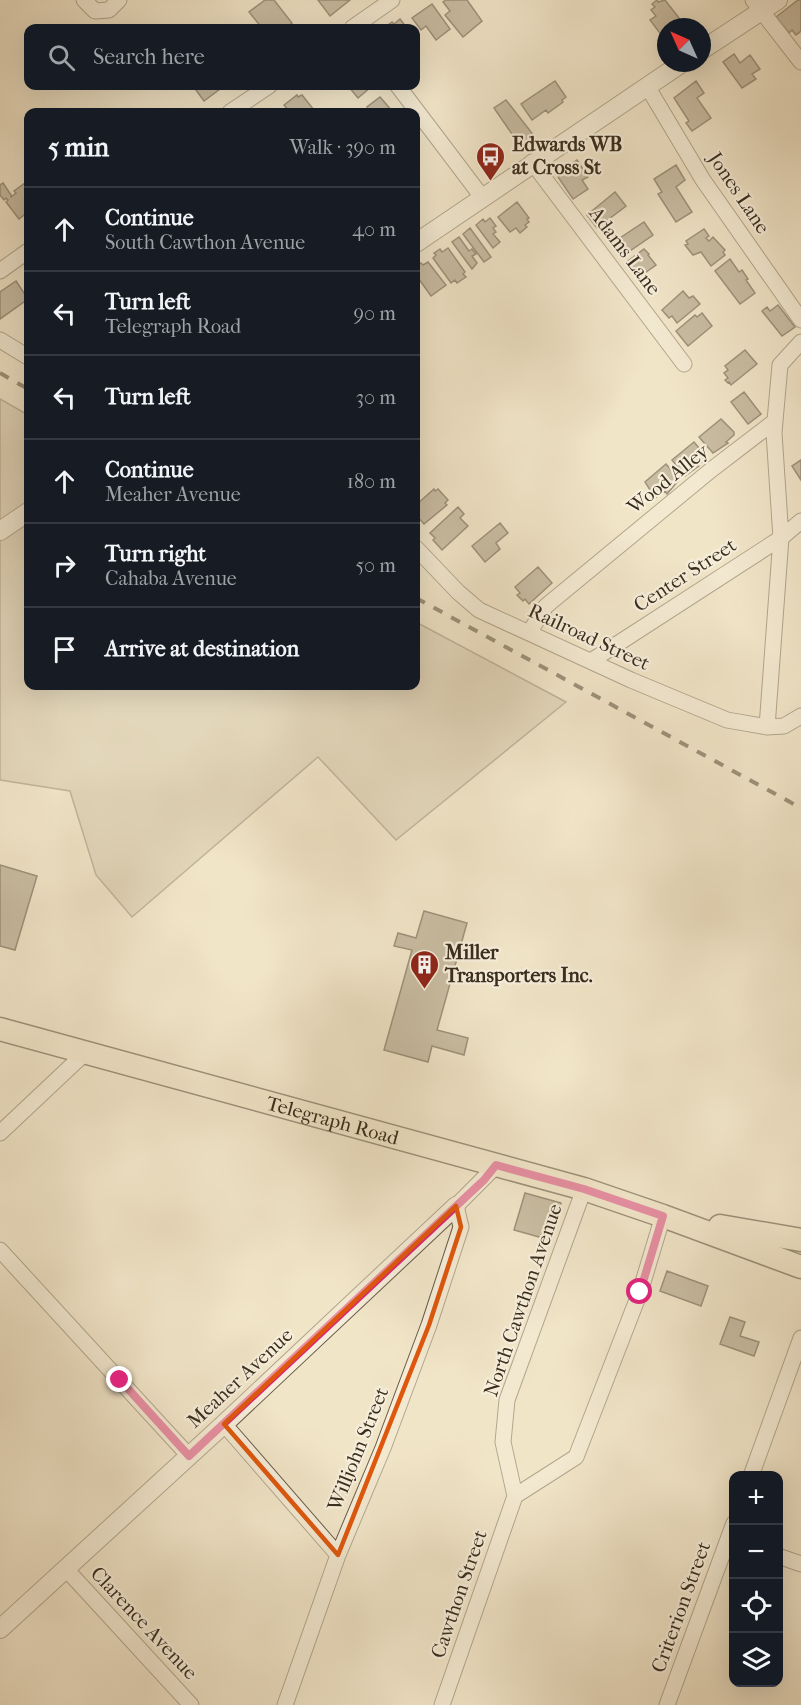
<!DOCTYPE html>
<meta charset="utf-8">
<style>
:root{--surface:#171b24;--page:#242831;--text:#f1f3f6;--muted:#9ea1a6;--line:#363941}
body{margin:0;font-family:"IM FELL French Canon",serif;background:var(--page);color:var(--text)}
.controls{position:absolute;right:18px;bottom:18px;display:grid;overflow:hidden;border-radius:12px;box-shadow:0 6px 24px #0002}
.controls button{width:54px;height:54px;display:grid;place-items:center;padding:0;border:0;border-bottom:2px solid var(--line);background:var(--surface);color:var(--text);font:30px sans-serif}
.compass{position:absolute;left:657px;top:18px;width:54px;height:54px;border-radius:50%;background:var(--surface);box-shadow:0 6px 24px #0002;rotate:315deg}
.stop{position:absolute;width:18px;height:18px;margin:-14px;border:4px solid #db2777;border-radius:50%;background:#fff}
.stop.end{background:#db2777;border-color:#fff;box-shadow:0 2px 6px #0008}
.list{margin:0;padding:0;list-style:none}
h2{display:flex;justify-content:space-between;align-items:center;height:78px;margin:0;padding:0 24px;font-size:26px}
h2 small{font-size:20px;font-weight:400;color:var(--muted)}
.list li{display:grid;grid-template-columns:39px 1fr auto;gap:18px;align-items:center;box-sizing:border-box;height:84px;padding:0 24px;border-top:2px solid var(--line)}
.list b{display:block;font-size:22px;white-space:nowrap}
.list p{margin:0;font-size:20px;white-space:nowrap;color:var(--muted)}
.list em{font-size:20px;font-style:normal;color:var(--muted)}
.icon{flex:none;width:33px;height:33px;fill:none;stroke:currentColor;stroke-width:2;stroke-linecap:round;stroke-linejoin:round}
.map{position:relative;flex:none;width:801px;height:1705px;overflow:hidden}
.search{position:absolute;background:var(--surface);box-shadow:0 6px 24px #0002;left:24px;top:24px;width:396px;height:66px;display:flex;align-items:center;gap:15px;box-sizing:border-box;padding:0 21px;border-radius:12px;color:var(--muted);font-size:22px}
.panel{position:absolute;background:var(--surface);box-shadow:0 6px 24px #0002;left:24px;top:108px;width:396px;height:582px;border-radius:12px}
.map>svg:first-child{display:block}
.green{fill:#d2c6ab;stroke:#867a64;stroke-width:1.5}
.building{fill:#998d75;stroke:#392d1c;stroke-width:1.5}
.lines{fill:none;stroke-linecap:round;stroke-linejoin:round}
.minor-casing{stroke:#675b47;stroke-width:17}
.tertiary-casing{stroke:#675b47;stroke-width:20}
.primary-casing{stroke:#392d1c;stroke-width:25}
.minor{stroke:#f6eedb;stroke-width:15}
.tertiary{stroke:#f6eedb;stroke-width:18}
.primary{stroke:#f1e5c8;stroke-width:22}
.rail{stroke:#392d1c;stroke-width:4;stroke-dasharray:10 10;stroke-linecap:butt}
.route{stroke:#db2777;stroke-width:8}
.marked{fill:none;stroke:#df570d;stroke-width:4.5;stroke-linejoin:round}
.labels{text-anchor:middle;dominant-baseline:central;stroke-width:4.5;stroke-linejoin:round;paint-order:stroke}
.poi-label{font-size:20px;font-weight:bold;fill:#392d1c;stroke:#f6eedb;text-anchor:start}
.street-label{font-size:20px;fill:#392d1c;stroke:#f6eedb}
</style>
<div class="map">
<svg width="801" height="1705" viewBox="0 0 801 1705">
<rect width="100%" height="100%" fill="#f1e5c8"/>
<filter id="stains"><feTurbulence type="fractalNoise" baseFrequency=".00333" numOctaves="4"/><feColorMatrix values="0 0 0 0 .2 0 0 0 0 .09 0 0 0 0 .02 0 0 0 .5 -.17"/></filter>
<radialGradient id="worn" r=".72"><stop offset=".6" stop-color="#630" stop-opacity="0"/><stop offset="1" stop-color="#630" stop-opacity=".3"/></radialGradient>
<path class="green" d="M0,399L28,415V686H416V622L566,702L396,840L318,757L132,917L96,875L70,791L0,780Z"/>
<path class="building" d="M265,0H274L292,23L285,28H262L249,12Z
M318,0H350L330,16Z
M446,0H467L482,21L463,37L445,15L450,11L443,2Z
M657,0L658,2L665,0L686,27H666V41L650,20L656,16L651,10L655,7L652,4Z
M798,0H801V31L796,35L792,30L789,33L776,17Z
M432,4L450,29L436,40L426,26L421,30L412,18Z
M400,19L407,28H384L392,22L394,24Z
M734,54L740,63L750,55L760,69L752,74L756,79L742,88L723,62Z
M555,81L566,97L562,100L563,102L548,113L546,110L532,120L521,104Z
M696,81L704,93L697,98L711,118L692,131L686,123L689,121L674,98Z
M193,86H224L204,101Z
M348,86H370L371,87L358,98Z
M297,95L298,97L302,95L314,110L310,112H290L284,105Z
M380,97L393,112H371L367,107Z
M506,100L535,137L521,147L494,108Z
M577,160L588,177L582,180L588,189L573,199L558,177L564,172L563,170Z
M676,165L685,180L676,187L692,212L676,222L658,194L662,192L654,179Z
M3,183L11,195V197L16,193L14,191L25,183L28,187V212L19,219L6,202L8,200L6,198L4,200L0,195V185Z
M615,192L626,206L597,228L587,215Z
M517,202L529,218L527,219L529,222L525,225L527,227L520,233L516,228L510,232L498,217Z
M490,218L496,226L493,228L496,232L493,234L500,242L493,248L476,225L483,219L485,222Z
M644,222L653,235L624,255L614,242Z
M470,228L491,257L484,262L463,234Z
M704,229L709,236L706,238L709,241L713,237L725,250L723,252L725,255L711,266L701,252L693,255L685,245L688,244L686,241Z
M459,237L469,251L472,249L476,254L472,256L477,263L472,269L452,242Z
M448,248L465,272L463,274L466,277L457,283L455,280L451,283L433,258L436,255L434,253L440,249L442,252Z
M644,249L649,254L648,255L656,265L639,277L635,271L633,272L628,261Z
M730,259L739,272L742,270L748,279L746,280L755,293L740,304L715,271Z
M428,262L446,285L431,296L416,275L418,269L416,267L421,263L423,265Z
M16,281L28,299L0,319V292Z
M683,291L689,298L693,296L700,304L677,323L672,316L669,318L662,310Z
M778,305L795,327L782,336L762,311L767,307L770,311Z
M702,313L712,326L688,346L676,331L695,315L697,317Z
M745,350L757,364L731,385L729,382L728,383L725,380L728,378L724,373L728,370L725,366Z
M744,392L761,414L748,424L731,402Z
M721,419L734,432V435L726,442L728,443L713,453L699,437Z
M694,442L707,458L698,465L699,466L685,476L672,460Z
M801,460V480L792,466Z
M666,464L679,480L667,494L665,491L655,498L645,482Z
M434,489L435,491L438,489L448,500L445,503L447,505L424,524L416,515V505Z
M458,507L464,514L460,518L468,526L442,550L433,540L435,538L430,533Z
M500,523L508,533L496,543L500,549L485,562L472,546Z
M538,567L552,583L529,604L525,599L523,601L517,595L520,593L515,587Z
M0,865L37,876L15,950L0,946Z
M424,911L467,923L437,1030L468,1038L464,1055L432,1046L428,1062L384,1050L412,950L394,946L398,933L416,938Z
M525,1193L561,1203L550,1240L514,1230Z
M667,1271L708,1286L701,1306L660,1291Z
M730,1317L745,1322L740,1336L759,1342L754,1356L720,1344Z"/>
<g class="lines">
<defs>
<path id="minor" d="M84,0L95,11L109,10L119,0
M753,0L801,62
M352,28L392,0
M398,86L482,197
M647,86L703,180L801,320
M230,112L269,86
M532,162L684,364
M0,271L28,251
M0,340L28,357
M416,548L458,592L479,610L631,680L727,720L767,727L784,726L801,716
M529,633L546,606L711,470L775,421L780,365L801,342
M591,661L781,538L801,521
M767,727L781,538L774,433L775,421
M0,1133L85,1053
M0,1250L189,1456
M224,1424L338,1555
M751,1476L801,1338
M515,1496L576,1457L640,1292L663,1216
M515,1496L503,1442L507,1400L584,1189
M778,1556L801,1564
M66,1569L191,1705
M285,1705L338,1555L383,1448L429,1325L461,1227L456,1206L497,1165
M442,1705L515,1496
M667,1705L734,1523"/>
<path id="tertiary" d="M702,50L778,0
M416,243L682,63
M0,531L28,512
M0,1629L224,1424L456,1206"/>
<g id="primary">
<path id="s1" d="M0,1029L584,1189L663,1216L801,1267"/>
<path d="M720,1226L801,1240"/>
</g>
</defs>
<use href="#minor" class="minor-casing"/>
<use href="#tertiary" class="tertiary-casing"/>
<use href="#primary" class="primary-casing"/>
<use href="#minor" class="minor"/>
<use href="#tertiary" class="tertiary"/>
<use href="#primary" class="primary"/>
<path class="rail" d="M0,373L28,389
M416,598L801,808"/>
</g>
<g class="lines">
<path class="route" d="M120,1380L189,1456L484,1180L496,1165L584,1189L663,1216L640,1292"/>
</g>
<path d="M0 0H801V1705H0ZM456,1206L461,1227L429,1325L338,1555L224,1424Z" fill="#f1e5c8" fill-opacity=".55" fill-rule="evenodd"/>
<path class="marked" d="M456,1206L461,1227L429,1325L338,1555L224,1424Z"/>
<defs>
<symbol id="bus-pin" viewBox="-11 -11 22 30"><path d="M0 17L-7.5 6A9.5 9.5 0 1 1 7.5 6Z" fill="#8f2418" stroke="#f6eedb"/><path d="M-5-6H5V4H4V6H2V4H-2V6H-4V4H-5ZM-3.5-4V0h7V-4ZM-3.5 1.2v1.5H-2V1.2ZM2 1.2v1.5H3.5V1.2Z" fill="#fff"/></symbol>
<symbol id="building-pin" viewBox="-11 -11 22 30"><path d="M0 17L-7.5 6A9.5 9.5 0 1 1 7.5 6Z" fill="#8f2418" stroke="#f6eedb"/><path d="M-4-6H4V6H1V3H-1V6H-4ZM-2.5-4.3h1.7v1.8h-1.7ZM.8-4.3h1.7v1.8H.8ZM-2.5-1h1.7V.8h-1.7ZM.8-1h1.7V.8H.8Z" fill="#fff"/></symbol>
</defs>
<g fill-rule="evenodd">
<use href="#bus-pin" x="474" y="140" width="33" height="45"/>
<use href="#building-pin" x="408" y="948" width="33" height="45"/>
</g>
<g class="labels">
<g class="poi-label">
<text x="512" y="144">Edwards WB<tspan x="512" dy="23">at Cross St</tspan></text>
<text x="445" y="952">Miller<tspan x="445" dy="23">Transporters Inc.</tspan></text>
</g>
<g class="street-label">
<text transform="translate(739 193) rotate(56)">Jones Lane</text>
<text transform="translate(625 251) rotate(53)">Adams Lane</text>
<text transform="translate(668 479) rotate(-39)">Wood Alley</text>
<text transform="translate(685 575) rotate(-33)">Center Street</text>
<text transform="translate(589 637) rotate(25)">Railroad Street</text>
<text stroke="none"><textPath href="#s1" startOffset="345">Telegraph Road</textPath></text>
<text transform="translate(523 1300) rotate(-71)">North Cawthon Avenue</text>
<text transform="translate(240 1378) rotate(-43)">Meaher Avenue</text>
<text transform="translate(358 1449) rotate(-68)">Willjohn Street</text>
<text transform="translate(459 1594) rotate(-71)">Cawthon Street</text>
<text transform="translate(681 1607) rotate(-70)">Criterion Street</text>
<text transform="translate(144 1623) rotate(47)">Clarence Avenue</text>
</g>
</g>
<rect width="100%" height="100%" filter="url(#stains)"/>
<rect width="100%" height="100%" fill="url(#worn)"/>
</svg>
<div class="controls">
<button>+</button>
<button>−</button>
<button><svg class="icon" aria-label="locate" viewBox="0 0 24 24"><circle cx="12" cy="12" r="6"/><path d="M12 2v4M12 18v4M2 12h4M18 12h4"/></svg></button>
<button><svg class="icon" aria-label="layers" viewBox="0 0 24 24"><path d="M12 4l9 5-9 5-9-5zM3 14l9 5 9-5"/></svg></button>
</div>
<svg class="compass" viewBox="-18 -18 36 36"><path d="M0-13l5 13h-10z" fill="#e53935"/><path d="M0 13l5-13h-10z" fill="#9ea1a6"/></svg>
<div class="stop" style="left:640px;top:1292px"></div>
<div class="stop end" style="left:120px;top:1380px"></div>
<div class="search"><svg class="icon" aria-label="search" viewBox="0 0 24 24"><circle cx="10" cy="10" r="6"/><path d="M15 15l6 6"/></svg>Search here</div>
<section class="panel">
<h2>5 min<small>Walk · 390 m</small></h2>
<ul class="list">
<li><svg class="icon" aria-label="ahead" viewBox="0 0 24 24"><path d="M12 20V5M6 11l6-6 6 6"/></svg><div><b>Continue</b><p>South Cawthon Avenue</p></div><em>40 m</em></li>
<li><svg class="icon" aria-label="left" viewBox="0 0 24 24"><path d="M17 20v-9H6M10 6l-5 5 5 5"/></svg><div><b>Turn left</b><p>Telegraph Road</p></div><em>90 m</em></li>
<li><svg class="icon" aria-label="left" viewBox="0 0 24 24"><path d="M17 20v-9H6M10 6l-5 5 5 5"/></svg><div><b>Turn left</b></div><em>30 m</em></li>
<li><svg class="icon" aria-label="ahead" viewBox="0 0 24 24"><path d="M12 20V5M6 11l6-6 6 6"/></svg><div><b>Continue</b><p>Meaher Avenue</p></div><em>180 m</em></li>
<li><svg class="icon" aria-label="right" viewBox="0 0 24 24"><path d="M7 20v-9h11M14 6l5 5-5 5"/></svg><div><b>Turn right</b><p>Cahaba Avenue</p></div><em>50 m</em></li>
<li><svg class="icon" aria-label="arrive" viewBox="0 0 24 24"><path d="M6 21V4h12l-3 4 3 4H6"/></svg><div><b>Arrive at destination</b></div></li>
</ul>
</section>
</div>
